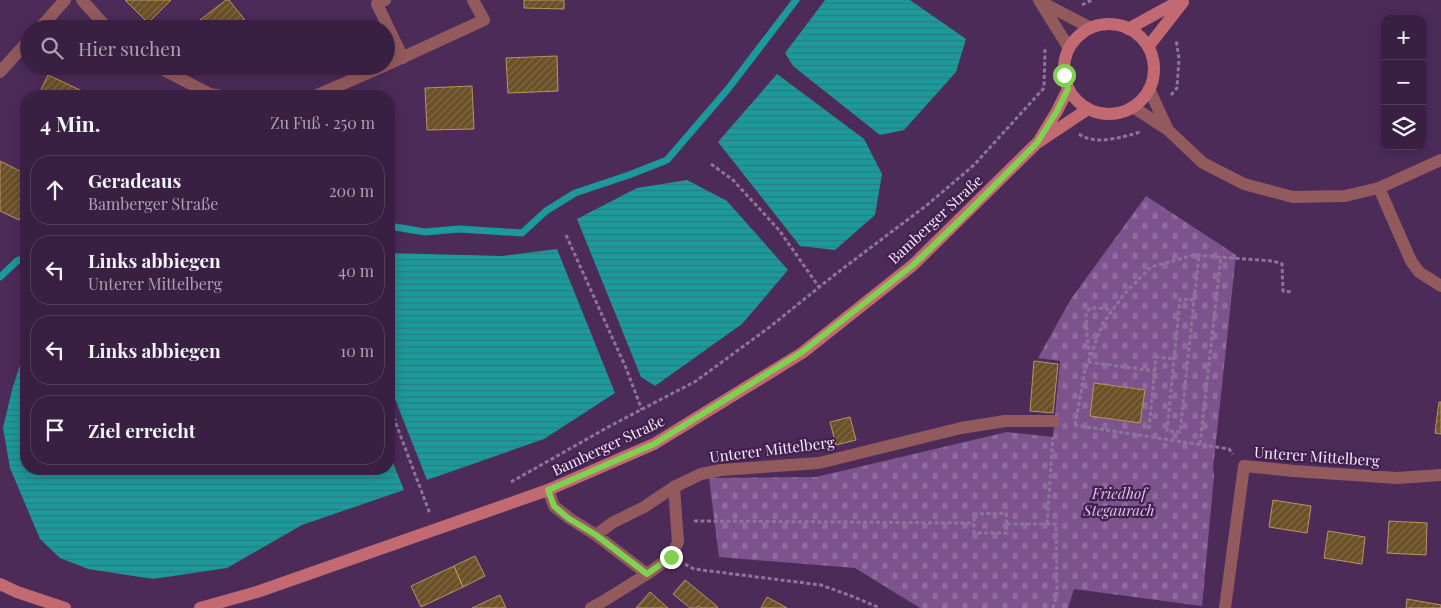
<!DOCTYPE html>
<html lang="de">
<meta charset="utf-8">
<style>
:root{--surface:#392043;--page:#442d4e;--text:#f1f3f6;--muted:#aba3b2;--line:#533e5c}
body{margin:0;font-family:"Playfair Display",serif;background:var(--page);color:var(--text)}
.controls{position:absolute;right:15px;top:15px;display:grid;overflow:hidden;border-radius:10px;box-shadow:0 2px 12px #0003}
.controls button{width:45px;height:45px;display:grid;place-items:center;padding:0;border:0;border-bottom:1px solid var(--line);background:var(--surface);color:var(--text);font:25px sans-serif}
.stop{position:absolute;width:15px;height:15px;margin:-11px;border:4px solid #80d051;border-radius:50%;background:#fff}
.stop.end{background:#80d051;border-color:#fff;box-shadow:0 1px 5px #0008}
.list{margin:0;padding:0;list-style:none}
h2{display:flex;justify-content:space-between;align-items:center;height:65px;margin:0;padding:0 20px;font-size:21px}
h2 small{font-size:16px;font-weight:400;color:var(--muted)}
.list li{display:grid;grid-template-columns:32px 1fr auto;gap:15px;align-items:center;box-sizing:border-box;height:70px;margin:0 10px 10px;padding:0 10px;border:1px solid var(--line);border-radius:20px}
.list b{display:block;font-size:19px;white-space:nowrap}
.list p{margin:0;font-size:16px;white-space:nowrap;color:var(--muted)}
.list em{font-size:16px;font-style:normal;color:var(--muted)}
.icon{flex:none;width:28px;height:28px;fill:none;stroke:currentColor;stroke-width:2;stroke-linecap:round;stroke-linejoin:round}
.map{position:relative;flex:none;width:1441px;height:608px;overflow:hidden}
.search{position:absolute;background:var(--surface);box-shadow:0 2px 12px #0003;left:20px;top:20px;width:375px;height:55px;display:flex;align-items:center;gap:12px;box-sizing:border-box;padding:0 18px;border-radius:28px;color:var(--muted);font-size:19px}
.panel{position:absolute;background:var(--surface);box-shadow:0 2px 12px #0003;left:20px;top:90px;width:375px;height:385px;border-radius:20px}
.map>svg:first-child{display:block}
.cemetery{fill:url(#cemetery-stones)}
.water{fill:url(#water-rules)}
.lines{fill:none;stroke-linecap:round;stroke-linejoin:round}
.stream{stroke:#1c999a;stroke-width:7}
.building{fill:url(#building-hatch);stroke:#bc955d}
.path{stroke:#8f749a;stroke-width:3;stroke-dasharray:4 2.5;stroke-linecap:butt}
.lane{stroke:#935a5e;stroke-width:12}
.street{stroke:#935a5e;stroke-width:12}
.secondary{stroke:#c36971;stroke-width:12}
.route{stroke:#80d051;stroke-width:6}
.labels{text-anchor:middle;dominant-baseline:central;stroke-width:4.5;stroke-linejoin:round;paint-order:stroke}
.street-label{font-size:15px;fill:#f8e8ff;stroke:#41204e}
.park-label{font-size:15px;font-style:italic;fill:#e1bef0;stroke:#41204e}
</style>
<div class="map">
<svg width="1441" height="608" viewBox="0 0 1441 608">
<defs>
<pattern id="cemetery-stones" width="16" height="16" patternUnits="userSpaceOnUse" patternTransform="scale(1.25)"><rect width="16" height="16" fill="#7d538e"/><path d="M2 7V4a2 2 0 0 1 4 0v3zM10 15v-3a2 2 0 0 1 4 0v3z" fill="#906c9f"/></pattern>
<pattern id="water-rules" width="6" height="5" patternUnits="userSpaceOnUse" patternTransform="scale(1.25)"><rect width="6" height="5" fill="#1c999a"/><path d="M0 2.5h6" fill="none" stroke="#2c7c7f"/></pattern>
<pattern id="building-hatch" width="6" height="6" patternUnits="userSpaceOnUse" patternTransform="scale(1.25)"><rect width="6" height="6" fill="#6a5027"/><path d="M-1 1l2-2M0 6l6-6M5 7l2-2" fill="none" stroke="#806947"/></pattern>
</defs>
<rect width="100%" height="100%" fill="#4c2b59"/>
<path class="cemetery" d="M1146,196L1236,255L1216,441L1213,468L1214,476L1202,606L1074,589L1068,608H920L855,568L719,557L709,478L816,477L1007,432L1053,437L1060,361L1038,358L1071,299Z"/>
<path class="water" d="M825,0H910L966,39L956,72L904,130L880,135L793,66L785,53Z
M777,74L864,139L882,174L875,215L835,250L800,246L718,142Z
M687,180L727,201L788,270L742,324L655,386L641,377L577,219L637,188Z
M557,249L615,393L544,439L427,480L389,384V253L502,256Z
M26,346V469H389V453L404,490L302,525L227,568L153,579L88,569L60,558L40,539L10,468L3,428L12,390Z"/>
<g class="lines">
<path class="stream" d="M389,226L425,232L459,229L522,233L546,211L575,193L629,175L667,160L728,89L796,0
M0,277L17,261L26,257"/>
</g>
<path class="building" d="M125,0H171L148,23Z
M226,0H229L252,29H194L192,26Z
M524,0H564V9L524,8Z
M557,56L558,91L508,93L506,58Z
M48,75L93,96H38Z
M472,86L474,129L427,130L425,88Z
M0,161L26,174V205L19,220L0,211Z
M1034,361L1058,364L1053,413L1030,411Z
M1094,383L1145,390L1140,423L1090,416Z
M1439,402H1441V434L1435,433Z
M850,417L856,440L836,445L830,422Z
M1273,500L1311,506L1307,533L1269,527Z
M1389,521L1427,523L1426,555L1387,553Z
M1328,531L1365,537L1362,564L1324,558Z
M475,556L485,576L463,587L454,566Z
M454,566L463,587L421,607L411,586Z
M685,580L718,607L717,608H701L698,606L697,608H690L673,594Z
M650,592L668,608H636Z
M500,595L506,608H472Z
M767,597L787,608H761Z
M1407,599L1441,605V608H1406Z"/>
<g class="lines">
<path class="path" d="M1082,5L1087,2L1093,0
M1171,95L1177,88L1179,59L1176,39
M1079,134C1095,146 1123,137 1140,132
M711,164L733,180L779,230L819,287
M566,235L626,368L642,410
M1194,300L1180,299L1167,431L1180,432L1199,255
M1090,356L1087,335L1086,313L1090,308H1099L1112,310
M1088,362L1155,371
M389,405L430,514
M1074,425L1229,449L1233,454
M1075,425L1085,370L1103,323L1125,293L1151,267L1194,255L1273,261L1282,264L1283,291L1293,292
M1149,429L1156,357L1174,359
M1200,444L1221,256
M511,482L610,426L696,381L771,326L833,276L927,205L974,165L1044,88L1045,50L1047,47
M1006,513L1007,533H974V514Z
M694,521L974,523
M1007,524H1056L1057,595L1053,608
M1047,524L1053,437
M685,564L694,569L821,585L854,597L880,608"/>
<path class="lane" d="M647,574L671,557L678,542L674,487"/>
<path class="street" d="M82,0L108,29
M385,0L377,4L403,58
M1039,0L1069,48
M1043,3L1091,28
M39,29L65,0
M386,65L484,20L473,0
M156,66L210,94L221,96
M0,72L29,40
M1149,89L1168,130
M315,96L384,66
M1133,107L1168,130L1203,163L1244,184L1293,197L1345,196L1379,188L1441,160
M1379,188L1411,261L1419,272L1441,286
M548,490L554,506L569,518L596,535L647,574L602,602L591,608
M596,535L612,523L644,507L674,487L701,474L721,470L819,463L961,428L1005,421H1054
M1225,608L1244,466L1294,471L1397,478L1441,475"/>
<path class="secondary" d="M1064 69a45 45 0 1 1 90 0a45 45 0 1 1-90 0Z
M1128,29L1181,0
M1148,47L1183,2
M1040,139L1057,111L1068,89
M0,584L17,592L65,608
M200,608L257,592L548,490L654,444L802,353L913,265L1037,143L1088,109"/>
</g>
<g class="lines">
<path class="route" d="M671,557L647,574L596,535L568,518L554,506L548,490L654,444L802,352L913,265L962,218L1037,143L1057,111L1068,89L1064,75"/>
</g>
<g class="labels">
<g class="street-label">
<text transform="translate(935 219) rotate(-43)">Bamberger Straße</text>
<text transform="translate(608 445) rotate(-25)">Bamberger Straße</text>
<text transform="translate(772 449) rotate(-7)">Unterer Mittelberg</text>
<text transform="translate(1317 456) rotate(4)">Unterer Mittelberg</text>
</g>
<g class="park-label">
<text x="1119" y="493">Friedhof<tspan x="1119" dy="17">Stegaurach</tspan></text>
</g>
</g>
</svg>
<div class="controls">
<button>+</button>
<button>−</button>
<button><svg class="icon" aria-label="layers" viewBox="0 0 24 24"><path d="M12 4l9 5-9 5-9-5zM3 14l9 5 9-5"/></svg></button>
</div>
<div class="stop" style="left:1064px;top:75px"></div>
<div class="stop end" style="left:671px;top:557px"></div>
<div class="search"><svg class="icon" aria-label="search" viewBox="0 0 24 24"><circle cx="10" cy="10" r="6"/><path d="M15 15l6 6"/></svg>Hier suchen</div>
<section class="panel">
<h2>4 Min.<small>Zu Fuß · 250 m</small></h2>
<ul class="list">
<li><svg class="icon" aria-label="ahead" viewBox="0 0 24 24"><path d="M12 20V5M6 11l6-6 6 6"/></svg><div><b>Geradeaus</b><p>Bamberger Straße</p></div><em>200 m</em></li>
<li><svg class="icon" aria-label="left" viewBox="0 0 24 24"><path d="M17 20v-9H6M10 6l-5 5 5 5"/></svg><div><b>Links abbiegen</b><p>Unterer Mittelberg</p></div><em>40 m</em></li>
<li><svg class="icon" aria-label="left" viewBox="0 0 24 24"><path d="M17 20v-9H6M10 6l-5 5 5 5"/></svg><div><b>Links abbiegen</b></div><em>10 m</em></li>
<li><svg class="icon" aria-label="arrive" viewBox="0 0 24 24"><path d="M6 21V4h12l-3 4 3 4H6"/></svg><div><b>Ziel erreicht</b></div></li>
</ul>
</section>
</div>
